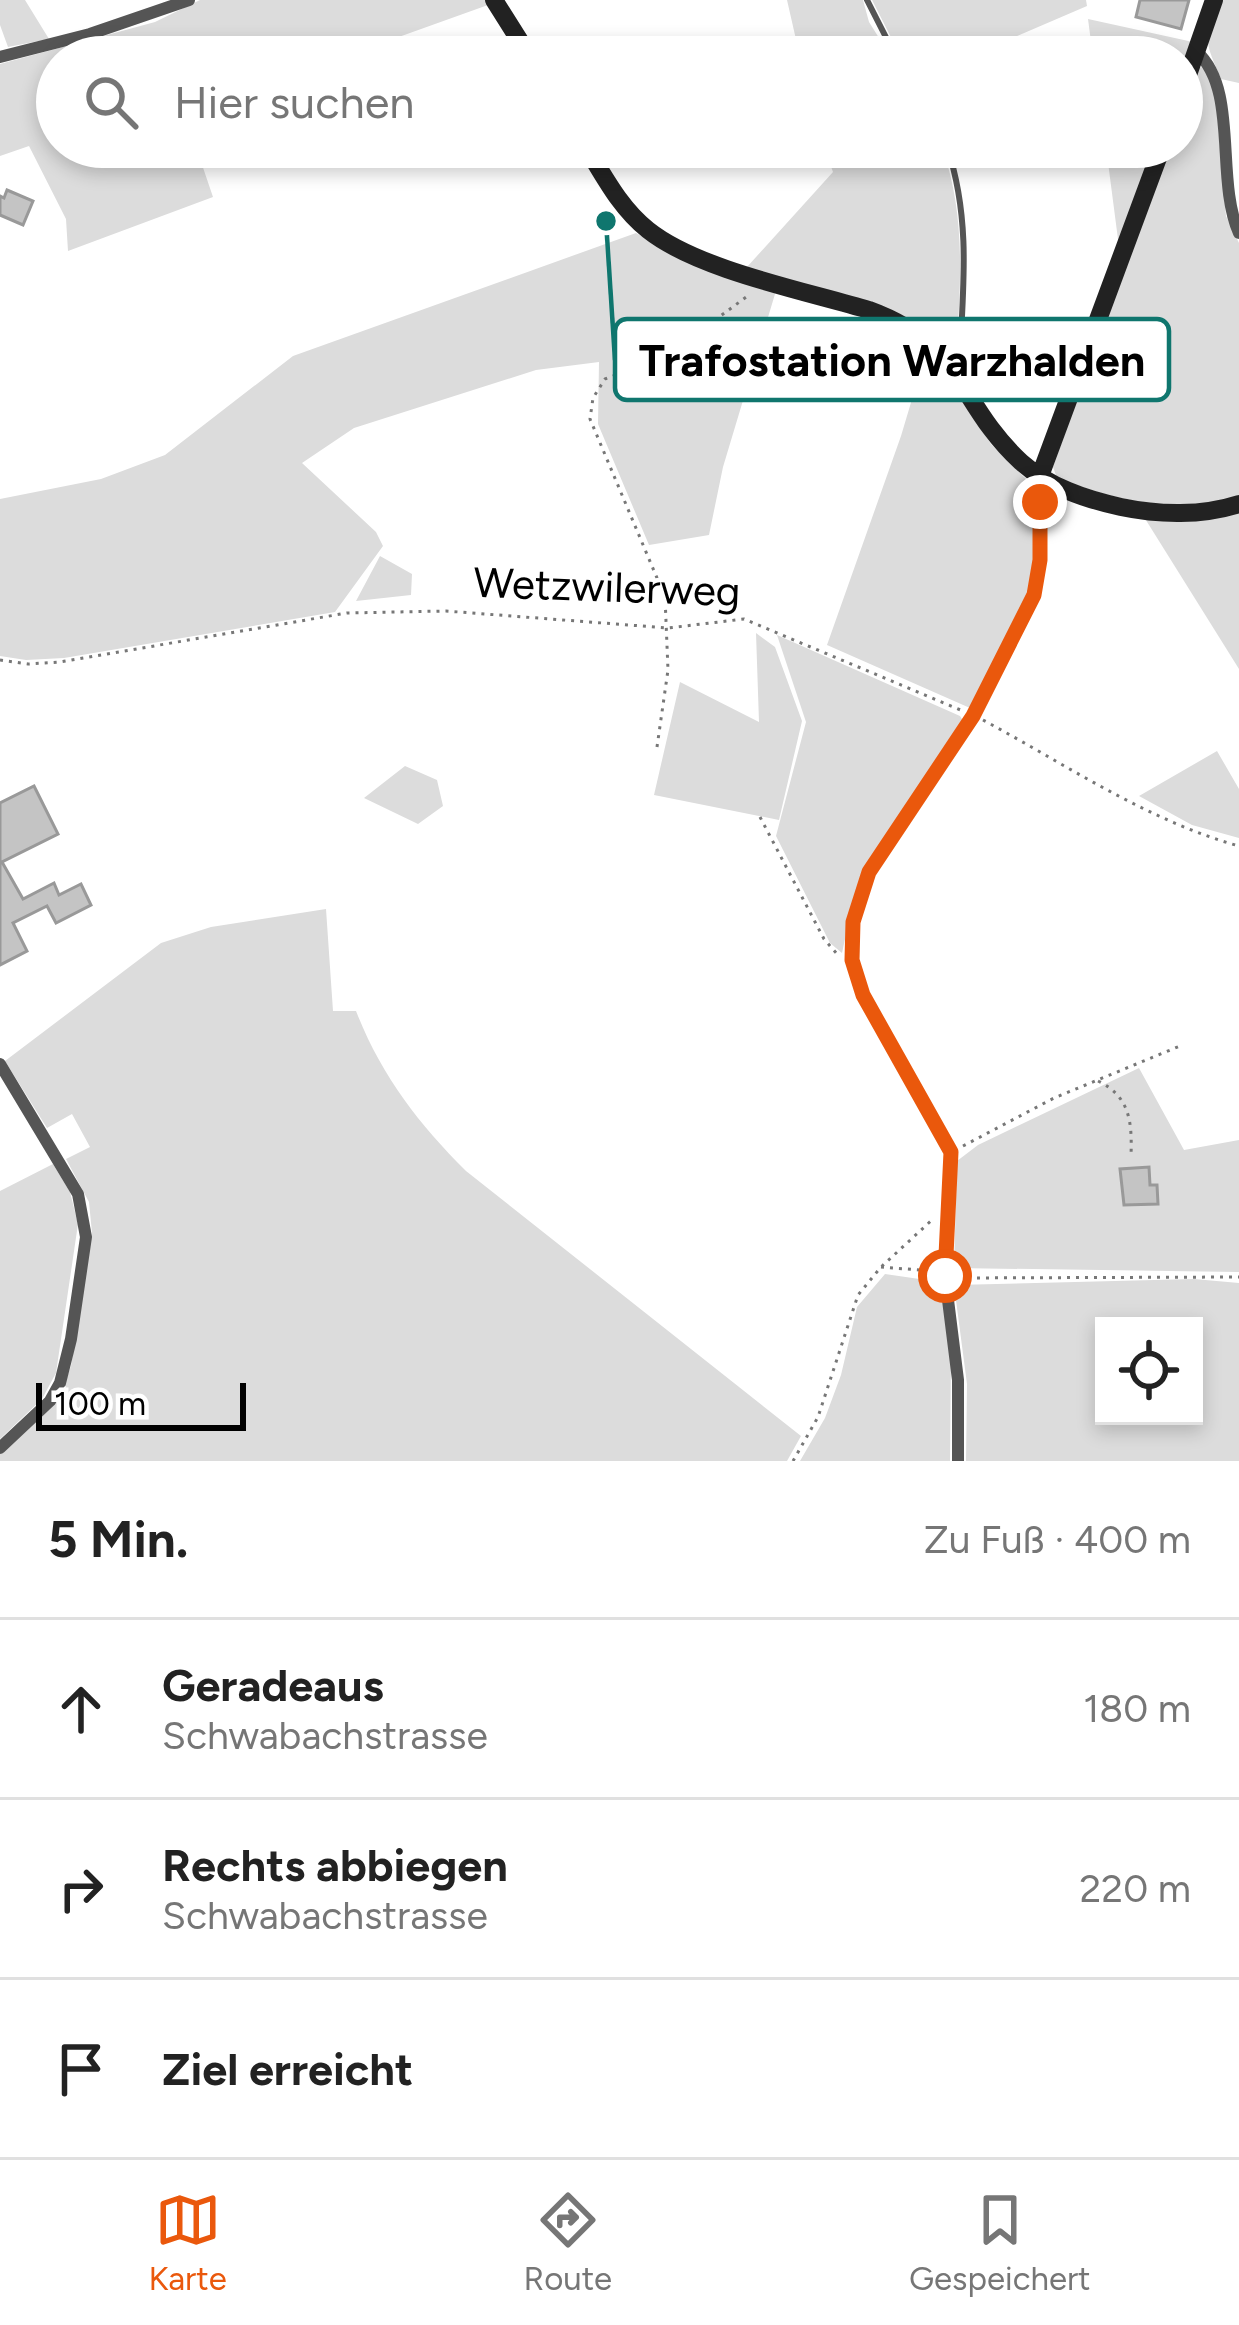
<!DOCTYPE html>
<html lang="de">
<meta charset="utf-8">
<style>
:root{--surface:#fff;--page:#f2f2f2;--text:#222;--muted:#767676;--line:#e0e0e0;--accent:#ea580c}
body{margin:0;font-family:Figtree,sans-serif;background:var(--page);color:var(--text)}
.controls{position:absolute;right:36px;bottom:36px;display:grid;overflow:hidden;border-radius:0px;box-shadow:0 6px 18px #0003}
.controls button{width:108px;height:108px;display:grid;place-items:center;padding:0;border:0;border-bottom:3px solid var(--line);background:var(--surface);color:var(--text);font:60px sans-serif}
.scale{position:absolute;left:36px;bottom:30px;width:210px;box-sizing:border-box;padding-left:12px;border:6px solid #000;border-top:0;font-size:33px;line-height:42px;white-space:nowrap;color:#000;-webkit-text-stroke:9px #fff;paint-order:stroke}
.stop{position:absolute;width:36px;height:36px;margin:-27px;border:9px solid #ea580c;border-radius:50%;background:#fff}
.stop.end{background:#ea580c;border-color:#fff;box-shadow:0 3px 12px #0008}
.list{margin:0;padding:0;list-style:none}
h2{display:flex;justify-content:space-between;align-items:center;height:156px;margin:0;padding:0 48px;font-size:51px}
h2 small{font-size:39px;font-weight:400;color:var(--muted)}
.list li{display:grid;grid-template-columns:78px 1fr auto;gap:36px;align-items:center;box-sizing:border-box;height:180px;padding:0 48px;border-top:3px solid var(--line)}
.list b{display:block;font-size:45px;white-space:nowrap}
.list p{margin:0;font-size:39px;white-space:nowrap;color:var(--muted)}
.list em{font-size:39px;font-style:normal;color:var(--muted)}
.icon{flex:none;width:66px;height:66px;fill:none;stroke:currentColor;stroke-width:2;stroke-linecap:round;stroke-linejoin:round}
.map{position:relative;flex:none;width:1239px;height:1461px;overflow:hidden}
.search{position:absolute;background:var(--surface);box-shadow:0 6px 18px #0003;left:36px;right:36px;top:36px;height:132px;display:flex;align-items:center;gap:30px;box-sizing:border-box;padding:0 42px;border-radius:66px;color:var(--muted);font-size:45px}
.sheet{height:696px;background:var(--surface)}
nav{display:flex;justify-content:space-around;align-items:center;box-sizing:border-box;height:168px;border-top:3px solid var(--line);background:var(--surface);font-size:33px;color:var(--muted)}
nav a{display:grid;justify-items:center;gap:6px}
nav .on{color:var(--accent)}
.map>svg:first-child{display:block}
.green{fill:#dcdcdc;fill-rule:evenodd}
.building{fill:#c4c4c4;stroke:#999;stroke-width:3}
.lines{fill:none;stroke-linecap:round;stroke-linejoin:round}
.path{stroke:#777;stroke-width:3;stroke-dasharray:3 6;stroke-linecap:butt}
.lane{stroke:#555;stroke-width:6}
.street{stroke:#555;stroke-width:12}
.secondary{stroke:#222;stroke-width:18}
.route{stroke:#ea580c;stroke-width:15}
.labels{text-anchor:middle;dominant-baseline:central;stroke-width:9;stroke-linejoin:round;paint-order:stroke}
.street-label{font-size:42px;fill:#000;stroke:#fff}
.leader{fill:none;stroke:#0f766e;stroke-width:4.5}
.callout-dot{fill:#0f766e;stroke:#fff;stroke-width:4.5}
.callout{fill:#fff;stroke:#0f766e;stroke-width:4.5}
.callout-label{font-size:45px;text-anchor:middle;font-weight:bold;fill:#000}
</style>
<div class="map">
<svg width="1239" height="1461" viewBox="0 0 1239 1461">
<rect width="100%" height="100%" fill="#fff"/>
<path class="green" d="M0,0H25L49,39L8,47L0,25Z
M200,0H485L488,5L343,57H57V147H196L213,197L68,251L66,219L29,146L0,156V64L155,22Z
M787,0H863L869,22L891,57H800Z
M872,0H1086L1087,6L968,57H901Z
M1219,0H1239V83L1221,79C1203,36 1205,45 1219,0Z
M1088,19L1193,42L1182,72V57H1093Z
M1204,67L1214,79L1226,216L1239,243V499C1165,510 1127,504 1057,478L1053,467L1167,147H1182V104L1195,68Z
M824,147H942C965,213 961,275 957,343L953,348L923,329L747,267L833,172Z
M1106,147H1155L1119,247Z
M636,233L690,262L773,290L775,294L723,467L709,535L649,545L598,424L599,362L536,370L354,428L302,463L376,532L383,546L335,612L64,658L26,660L0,656V499L101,479L165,455L293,356Z
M927,349L991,444L1027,480L1034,507V557L1027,594L970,708L827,645L901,436Z
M1239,510V669L1144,517Z
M380,556L412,574L411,595L356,601Z
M756,633L775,647L802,721L779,820L654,795L680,682L759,722Z
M777,635L960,716L964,722L867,864L854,897L842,953L830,943L776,836L806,722Z
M1217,751L1239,789V838L1192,825L1139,796Z
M405,766L437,780L443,806L418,824L364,798Z
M326,909L333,1011H356C381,1075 418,1123 466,1171L801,1436L787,1461H0V1454L61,1395L71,1366L92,1233L89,1202L66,1159L90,1147L72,1114L47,1128L5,1061L161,943L211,927Z
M1139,1068L1184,1150L1239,1140V1272L954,1268L957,1161L978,1145Z
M53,1164L70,1192L78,1224L56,1373L42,1399L0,1439V1191Z
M885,1274L940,1282L951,1354L950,1461H800L825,1418L841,1375L857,1307Z
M1194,1279L1239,1283V1461H966L967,1384L954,1285ZM1104,1326H1194V1416H1104Z"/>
<path class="building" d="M1140,0H1189L1181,29L1136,17Z
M7,190L33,201L23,225L0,215V196L4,198Z
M34,786L58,834L2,862L23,899L54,883L59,895L81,884L91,905L56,923L47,906L13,923L27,951L0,965V803Z
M1149,1167L1150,1185H1157L1158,1204L1124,1205L1120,1169Z"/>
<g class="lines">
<path class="path" d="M0,660L28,664L60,662L347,613L446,611L668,628L744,619L963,711
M983,720C1065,764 1148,821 1239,846
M657,747L668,670L665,597L590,419L593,398L605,379L666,356L749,295
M760,817L824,939L838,955
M1098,1081C1131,1097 1132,1123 1131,1157
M963,1146L1054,1098L1180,1046
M881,1267L932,1271
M959,1278L1239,1277
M793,1461L818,1417L858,1295L881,1267L933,1219"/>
<path class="lane" d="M867,0L896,57
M947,147C970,215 964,281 960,352L953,362"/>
<path class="street" d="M1197,52C1239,90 1215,179 1239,233
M0,57L90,34L189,0
M0,1064L78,1194L86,1237L71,1339L60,1383L50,1401L0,1448
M958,1461V1380L945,1276L951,1152L863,995L852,960L853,922L869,872L973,716L1033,595L1040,560V476"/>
<path class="secondary" d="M494,0L530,57
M1182,92L1214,0
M586,147C604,176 620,208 648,230C698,270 806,291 869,310C965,345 956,402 1021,462C1049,487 1085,499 1121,507C1159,515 1202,516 1239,504
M1040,476L1162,147"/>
</g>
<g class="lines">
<path class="route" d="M945,1276L951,1152L863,995L852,960L853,922L869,872L973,716L1034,595L1040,560V502"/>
</g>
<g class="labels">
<g class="street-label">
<text transform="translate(607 587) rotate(2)">Wetzwilerweg</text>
</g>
</g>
<path class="leader" d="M606 221L615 360"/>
<circle class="callout-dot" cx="606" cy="221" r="12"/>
<rect class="callout" x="615" y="319" width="554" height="81" rx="12"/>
<g class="callout-label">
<text x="892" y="376">Trafostation Warzhalden</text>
</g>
</svg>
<div class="controls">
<button><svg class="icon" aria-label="locate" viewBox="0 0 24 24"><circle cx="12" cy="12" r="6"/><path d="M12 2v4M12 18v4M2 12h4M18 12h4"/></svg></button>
</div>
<div class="scale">100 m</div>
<div class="stop" style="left:945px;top:1276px"></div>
<div class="stop end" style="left:1040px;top:502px"></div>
<div class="search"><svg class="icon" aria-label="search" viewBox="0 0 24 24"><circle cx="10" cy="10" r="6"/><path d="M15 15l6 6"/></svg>Hier suchen</div>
</div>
<section class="sheet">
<h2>5 Min.<small>Zu Fuß · 400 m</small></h2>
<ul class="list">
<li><svg class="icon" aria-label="ahead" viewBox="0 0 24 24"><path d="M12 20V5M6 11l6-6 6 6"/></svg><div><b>Geradeaus</b><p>Schwabachstrasse</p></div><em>180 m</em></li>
<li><svg class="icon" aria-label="right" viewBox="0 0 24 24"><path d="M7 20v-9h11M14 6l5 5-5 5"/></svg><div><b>Rechts abbiegen</b><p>Schwabachstrasse</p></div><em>220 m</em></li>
<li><svg class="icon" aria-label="arrive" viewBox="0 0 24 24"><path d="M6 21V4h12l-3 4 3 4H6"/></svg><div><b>Ziel erreicht</b></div></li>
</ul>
</section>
<nav>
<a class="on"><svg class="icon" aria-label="map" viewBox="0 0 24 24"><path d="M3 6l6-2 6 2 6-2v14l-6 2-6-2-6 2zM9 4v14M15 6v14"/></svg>Karte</a>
<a><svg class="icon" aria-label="directions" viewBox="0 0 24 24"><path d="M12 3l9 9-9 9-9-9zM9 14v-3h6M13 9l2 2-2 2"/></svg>Route</a>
<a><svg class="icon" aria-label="saved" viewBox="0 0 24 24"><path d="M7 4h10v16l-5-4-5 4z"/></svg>Gespeichert</a>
</nav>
